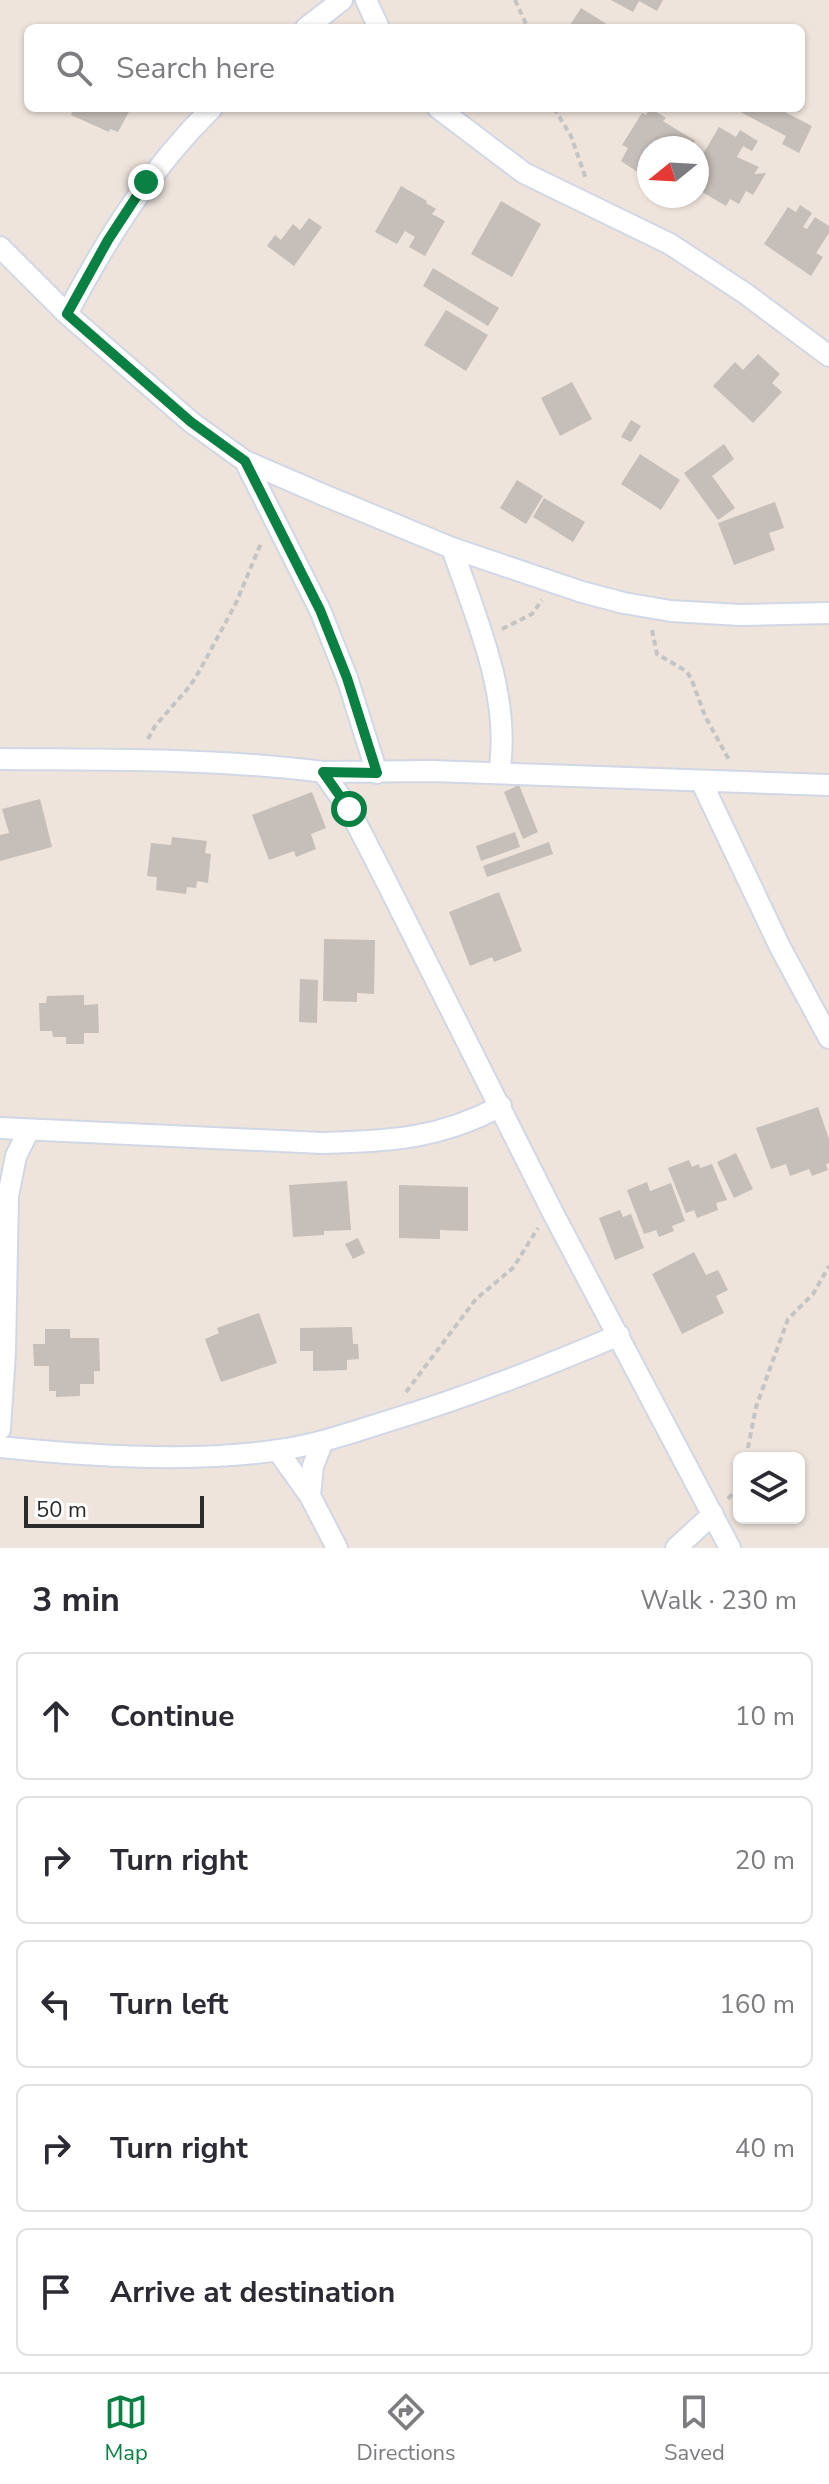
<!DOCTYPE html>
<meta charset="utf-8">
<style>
:root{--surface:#fff;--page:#f7f7f7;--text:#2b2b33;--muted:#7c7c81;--line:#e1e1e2;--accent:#0b8043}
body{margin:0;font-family:"Nunito Sans",sans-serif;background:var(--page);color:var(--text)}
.controls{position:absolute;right:24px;bottom:24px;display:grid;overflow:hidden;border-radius:12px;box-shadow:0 2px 6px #0004}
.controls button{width:72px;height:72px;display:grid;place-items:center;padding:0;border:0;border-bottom:2px solid var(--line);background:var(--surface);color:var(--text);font:40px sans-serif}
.compass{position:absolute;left:637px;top:136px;width:72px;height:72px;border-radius:50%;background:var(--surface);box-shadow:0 2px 6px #0004;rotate:252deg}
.scale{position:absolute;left:24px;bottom:20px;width:180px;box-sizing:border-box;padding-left:8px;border:4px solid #2b2b2b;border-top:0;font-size:22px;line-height:28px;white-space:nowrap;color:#2b2b2b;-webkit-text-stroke:6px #fff;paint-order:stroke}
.stop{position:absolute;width:24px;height:24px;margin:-18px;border:6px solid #0b8043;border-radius:50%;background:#fff}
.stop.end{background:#0b8043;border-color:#fff;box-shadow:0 2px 8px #0008}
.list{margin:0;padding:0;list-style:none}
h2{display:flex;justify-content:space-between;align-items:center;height:104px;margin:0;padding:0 32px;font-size:34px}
h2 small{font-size:26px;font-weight:400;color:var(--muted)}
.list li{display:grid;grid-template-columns:52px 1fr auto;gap:24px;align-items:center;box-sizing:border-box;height:128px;margin:0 16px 16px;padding:0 16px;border:2px solid var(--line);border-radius:12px}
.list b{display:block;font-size:30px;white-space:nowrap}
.list em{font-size:26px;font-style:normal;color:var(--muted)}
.icon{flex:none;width:44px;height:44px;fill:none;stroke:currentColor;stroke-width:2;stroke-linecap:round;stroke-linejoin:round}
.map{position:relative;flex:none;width:829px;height:1548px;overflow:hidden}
.search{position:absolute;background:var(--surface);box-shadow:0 2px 6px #0004;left:24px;right:24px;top:24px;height:88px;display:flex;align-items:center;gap:20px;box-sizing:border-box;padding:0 28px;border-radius:12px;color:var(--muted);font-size:30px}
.sheet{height:824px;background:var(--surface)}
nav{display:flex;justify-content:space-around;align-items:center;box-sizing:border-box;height:112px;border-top:2px solid var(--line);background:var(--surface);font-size:22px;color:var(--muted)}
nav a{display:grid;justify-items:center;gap:4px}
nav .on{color:var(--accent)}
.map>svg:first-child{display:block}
.building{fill:#c6beb8}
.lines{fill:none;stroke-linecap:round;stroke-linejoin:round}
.street-casing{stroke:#d1d7e5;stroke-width:24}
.path{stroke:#c4c4c4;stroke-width:4;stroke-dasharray:6 4;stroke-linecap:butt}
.street{stroke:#fff;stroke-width:20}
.route{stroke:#0b8043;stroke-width:10}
</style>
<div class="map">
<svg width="829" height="1548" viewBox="0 0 829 1548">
<rect width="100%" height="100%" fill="#eee4dc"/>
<path class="building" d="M611,0H663L657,11L639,1L633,12Z
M581,8L613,28H568Z
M74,108H131L118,132L110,129L109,132L71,115Z
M650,108L666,118L663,121L695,141L691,148H649V169L643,165L639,173L621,161L628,148L622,145L642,113L646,115Z
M733,108H777L812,126L799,153L782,144L786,136Z
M719,127L736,137L740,130L758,141L752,151L743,146L737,157L759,167L754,174L766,173L753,195L746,191L739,204L730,199L726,206L697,189V164Z
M401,186L427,201L426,203L436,209L432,214L445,221L425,256L409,247L415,237L405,231L397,244L375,232Z
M501,201L541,224L512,277L471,254Z
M800,205L812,213L803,227L807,229L815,217L829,226V233L816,253L823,257L811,276L764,244L788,207L796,212Z
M309,218L322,227L294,266L267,246L275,235L281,240L293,224L300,230Z
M433,268L499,308L488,326L423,286Z
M446,310L488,335L466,371L424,345Z
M758,354L780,374L772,383L782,392L753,423L713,386L735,362L743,370Z
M572,382L592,419L560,436L541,398Z
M631,420L641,426L631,442L621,437Z
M724,444L734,459L712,476L735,508L718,520L684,473Z
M640,454L680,480L661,510L621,484Z
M517,480L543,496L526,524L500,508Z
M544,498L585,522L573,542L533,517Z
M775,502L784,528L769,533L775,550L734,565L718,523Z
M519,785L538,832L523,839L504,792Z
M312,792L326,828L311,834L316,849L296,857L294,851L269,860L252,815Z
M40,799L52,847L0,861V835L9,833L2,809Z
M515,832L520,847L481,861L476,846Z
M172,837L207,841L205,853L211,854L208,883L197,881L196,888L187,887L186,894L156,890L157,877L147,876L151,843L171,845Z
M549,842L553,854L487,877L483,866Z
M499,892L522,951L494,962L492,957L470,966L449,912Z
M324,939L375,940L374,994L357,993V1002L323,1001Z
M300,979L318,980L317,1023L299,1022Z
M84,995V1005L98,1004L99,1033H84V1044H66V1037H53L52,1031H40L39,1003H46L47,996Z
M818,1107L829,1139V1163L826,1164L828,1170L812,1176L809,1169L790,1176L786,1164L771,1169L756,1128Z
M736,1153L753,1189L734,1198L717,1162Z
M689,1160L692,1167L699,1164L700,1168L712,1164L727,1200L716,1203L718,1210L697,1218L694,1210L686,1213L668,1168Z
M347,1181L351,1230L324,1231V1235L293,1237L289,1185Z
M647,1182L650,1191L671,1183L685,1221L672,1226L674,1231L659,1237L656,1230L644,1234L627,1190Z
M399,1185L468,1187V1231L440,1230V1239L399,1238Z
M620,1210L623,1217L631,1214L644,1248L615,1260L599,1218Z
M358,1238L365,1253L353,1259L345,1244Z
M694,1252L706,1275L718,1270L728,1290L716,1296L724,1313L682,1334L652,1274Z
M259,1313L277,1363L221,1382L205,1339L219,1333L217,1328Z
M352,1327L353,1344H358L359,1359L347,1360V1370L313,1371V1351H300V1328Z
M45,1329H70V1338H99L100,1371H94V1384H80V1396L56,1397V1391H49V1366H34L33,1344H45Z"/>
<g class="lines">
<defs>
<path id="street" d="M366,0L379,28
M306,28L342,0
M438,108L524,173L670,244L746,294L829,356
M0,247L67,314L191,422L245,461L326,496L452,548L582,592L624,603L671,611L740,615L829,613
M67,314C107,238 151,168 212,108
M245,461L320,610L347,678L377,773
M452,548C476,619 512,697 499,773
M0,759C108,760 216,758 323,772L349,809L385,879L553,1213L730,1548
M323,772L432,771L829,785
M701,781L780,947L829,1038
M0,1128L322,1143C391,1141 439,1139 501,1106
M0,1429L5,1352L8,1196L16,1156L29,1130
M0,1447C85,1456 195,1463 279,1450C316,1445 350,1433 385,1422C465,1398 542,1368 619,1335
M278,1451L310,1496L337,1548
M310,1496L313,1466L323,1441
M676,1548L713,1514"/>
</defs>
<use href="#street" class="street-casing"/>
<path class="path" d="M515,0L528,28
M554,108L571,136L586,179
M502,629L532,614L542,600
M652,630L657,654L686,671L691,678L705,716L729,760
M148,739L155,726L190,686L200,670L236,603L261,543
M406,1392L476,1299L513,1268L538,1228
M746,1458L756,1407L788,1319L813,1294L829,1266
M728,1499L739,1485"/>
<use href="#street" class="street"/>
</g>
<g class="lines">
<path class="route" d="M146,182L108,240L67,314L191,422L245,461L320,610L347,678L377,773L323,772L349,809"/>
</g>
</svg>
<div class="controls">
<button><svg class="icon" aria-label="layers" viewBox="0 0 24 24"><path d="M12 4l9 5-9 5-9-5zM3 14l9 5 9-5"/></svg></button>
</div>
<svg class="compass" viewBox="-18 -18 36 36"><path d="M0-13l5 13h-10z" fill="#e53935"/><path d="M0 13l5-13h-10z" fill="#7c7c81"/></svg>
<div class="scale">50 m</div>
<div class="stop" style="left:349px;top:809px"></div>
<div class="stop end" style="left:146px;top:182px"></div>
<div class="search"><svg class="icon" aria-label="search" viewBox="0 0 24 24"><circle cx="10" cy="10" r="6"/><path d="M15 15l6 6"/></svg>Search here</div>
</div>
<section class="sheet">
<h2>3 min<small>Walk · 230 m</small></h2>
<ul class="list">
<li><svg class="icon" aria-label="ahead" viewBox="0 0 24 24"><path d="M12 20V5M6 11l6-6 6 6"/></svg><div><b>Continue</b></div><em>10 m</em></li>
<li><svg class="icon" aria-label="right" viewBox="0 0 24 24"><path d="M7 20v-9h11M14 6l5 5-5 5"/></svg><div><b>Turn right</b></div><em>20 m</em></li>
<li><svg class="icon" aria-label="left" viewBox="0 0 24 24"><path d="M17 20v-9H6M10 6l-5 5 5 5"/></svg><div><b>Turn left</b></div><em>160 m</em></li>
<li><svg class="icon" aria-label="right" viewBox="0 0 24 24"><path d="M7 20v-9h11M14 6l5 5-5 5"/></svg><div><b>Turn right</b></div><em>40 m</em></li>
<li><svg class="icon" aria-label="arrive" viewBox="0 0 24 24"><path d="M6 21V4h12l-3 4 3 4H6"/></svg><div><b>Arrive at destination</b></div></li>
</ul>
</section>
<nav>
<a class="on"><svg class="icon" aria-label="map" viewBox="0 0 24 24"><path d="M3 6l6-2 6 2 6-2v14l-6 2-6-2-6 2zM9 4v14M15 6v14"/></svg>Map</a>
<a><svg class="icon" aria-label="directions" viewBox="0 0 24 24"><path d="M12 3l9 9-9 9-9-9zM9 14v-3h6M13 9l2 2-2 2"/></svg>Directions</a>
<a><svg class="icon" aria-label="saved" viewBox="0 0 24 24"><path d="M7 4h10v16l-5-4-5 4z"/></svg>Saved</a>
</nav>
